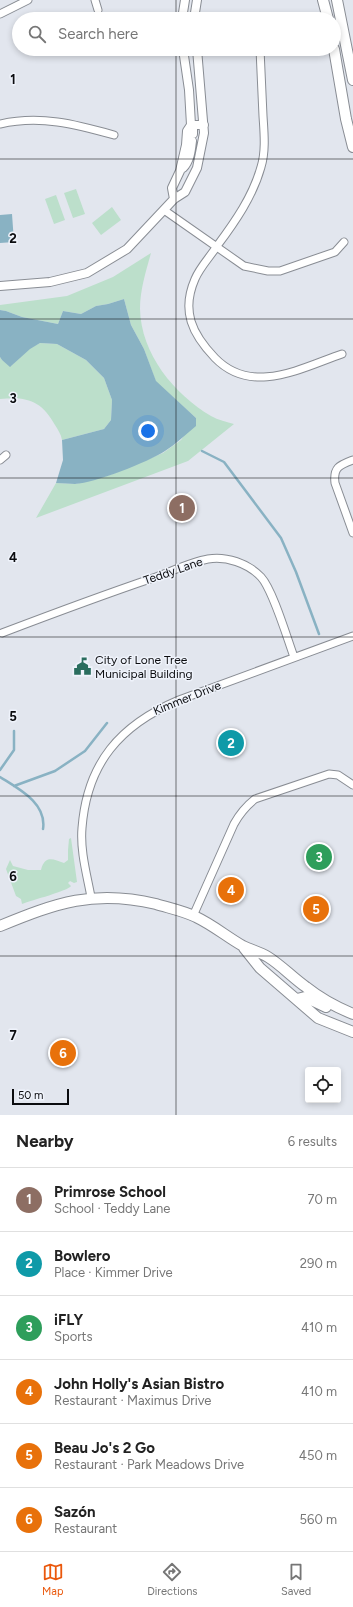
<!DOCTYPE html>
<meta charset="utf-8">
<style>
:root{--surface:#fff;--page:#f6f6f6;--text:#222;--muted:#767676;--line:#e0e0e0;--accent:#ea580c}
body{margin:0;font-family:Figtree,sans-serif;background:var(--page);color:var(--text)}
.controls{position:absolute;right:12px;bottom:12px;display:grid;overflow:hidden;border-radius:4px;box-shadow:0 2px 6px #0003}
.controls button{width:36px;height:36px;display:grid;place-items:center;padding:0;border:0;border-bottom:1px solid var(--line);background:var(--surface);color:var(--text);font:20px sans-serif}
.scale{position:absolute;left:12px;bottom:10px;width:57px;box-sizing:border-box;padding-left:4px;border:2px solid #0b0c0f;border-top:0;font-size:11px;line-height:14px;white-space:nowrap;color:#0b0c0f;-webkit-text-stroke:3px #eff3fb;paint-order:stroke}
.you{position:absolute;left:148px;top:431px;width:14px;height:14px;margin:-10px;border:3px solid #fff;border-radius:50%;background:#1a73e8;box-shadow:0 0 0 6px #1a73e833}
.badge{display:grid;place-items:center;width:26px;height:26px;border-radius:50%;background:var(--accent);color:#fff;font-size:13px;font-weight:700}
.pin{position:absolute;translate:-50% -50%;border:2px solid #fff;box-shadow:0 1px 4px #0006}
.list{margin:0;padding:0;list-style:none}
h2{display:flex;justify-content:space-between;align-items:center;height:52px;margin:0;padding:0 16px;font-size:17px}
h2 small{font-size:13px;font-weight:400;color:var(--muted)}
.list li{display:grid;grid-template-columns:26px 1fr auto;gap:12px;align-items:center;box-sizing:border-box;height:64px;padding:0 16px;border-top:1px solid var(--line)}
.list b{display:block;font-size:15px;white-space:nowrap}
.list p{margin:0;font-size:13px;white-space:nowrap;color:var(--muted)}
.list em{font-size:13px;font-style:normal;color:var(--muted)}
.icon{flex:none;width:22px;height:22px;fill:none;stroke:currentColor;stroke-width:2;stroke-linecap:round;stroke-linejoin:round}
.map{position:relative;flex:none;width:353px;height:1115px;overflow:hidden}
.search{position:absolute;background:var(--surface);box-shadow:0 2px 6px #0003;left:12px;right:12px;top:12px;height:44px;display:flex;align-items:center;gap:10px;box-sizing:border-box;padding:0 14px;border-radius:22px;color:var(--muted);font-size:15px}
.sheet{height:436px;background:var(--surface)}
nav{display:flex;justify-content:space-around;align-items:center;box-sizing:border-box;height:56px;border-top:1px solid var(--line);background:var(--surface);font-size:11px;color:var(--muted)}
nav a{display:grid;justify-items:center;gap:2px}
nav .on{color:var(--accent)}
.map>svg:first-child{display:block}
.green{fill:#bcdfcb}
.water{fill:#89b2c3}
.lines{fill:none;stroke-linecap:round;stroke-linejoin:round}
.stream{stroke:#89b2c3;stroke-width:2.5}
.minor-casing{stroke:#898d94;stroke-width:9}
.tertiary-casing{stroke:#898d94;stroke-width:10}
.secondary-casing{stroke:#898d94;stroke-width:12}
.minor{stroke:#fff;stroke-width:7}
.tertiary{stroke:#fff;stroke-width:8}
.secondary{stroke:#fff;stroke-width:10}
.grid{fill:none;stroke:#0b0c0f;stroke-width:1;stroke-opacity:0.55}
.labels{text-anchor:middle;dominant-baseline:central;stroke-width:3;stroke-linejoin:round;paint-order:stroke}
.street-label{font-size:12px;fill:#0b0c0f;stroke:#eff3fb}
.poi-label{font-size:12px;fill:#0b0c0f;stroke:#eff3fb;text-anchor:start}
.grid-label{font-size:13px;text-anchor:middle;font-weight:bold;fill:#0b0c0f;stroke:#eff3fb;stroke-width:3;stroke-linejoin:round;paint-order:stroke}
</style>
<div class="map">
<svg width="353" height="1115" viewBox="0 0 353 1115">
<rect width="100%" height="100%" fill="#e2e6ee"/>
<path class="green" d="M76,189L85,214L73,218L64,193Z
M56,195L65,220L54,224L45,199Z
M112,207L121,220L101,235L92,223Z
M151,253C146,271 140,290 140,309C141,354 174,394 211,416C218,420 227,422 234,424L188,461L36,518L56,483L76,484L110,475L163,453L181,440L196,418L156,382L144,349L131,325L124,299L108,304L96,306L81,314L63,311L58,324L22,317L6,311L0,310V305L67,296L113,277Z
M40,343L57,344L86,360L104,378L112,400L111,420L104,429L62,440C61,434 58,430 55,425C42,401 27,396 0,399V357L2,360L11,366L30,348Z
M71,838L77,882L74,883L70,881L68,883L71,886C68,891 32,900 22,904L21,899L16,896L6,869L10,860L13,866L28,870H41C45,854 54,860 64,863L68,860V850L69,839Z"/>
<path class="water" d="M12,214L14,242L0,243V215Z
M124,299L131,325L144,349L156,381L196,418V426C185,435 176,444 165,451C148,462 95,483 75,484C69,484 62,483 56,483L63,460L62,440L104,429L111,420L112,400L104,378L86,360L57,344L40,343L30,349L10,367L2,360L0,357V310L6,311L22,317L58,324L63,311L81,314L96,306L108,304Z"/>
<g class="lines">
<path class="stream" d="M202,451L224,462L281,538L296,572L319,634
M0,770L14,750V731
M0,777C19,789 47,803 43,829
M14,786L55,771L85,751L107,723"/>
<defs>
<path id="minor" d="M95,0L98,10
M0,14L28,0
M260,49C261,71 262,94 263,116C264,132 266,151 261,167C253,196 235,222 217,246C210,257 200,267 195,279C181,311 192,334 215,358C252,396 301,368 342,354
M0,124C40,115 75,124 114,135
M164,210L244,266L268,271H280L335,252L344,242
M0,460L6,455
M353,460C340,465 333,467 335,483L353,533
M2,633C52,614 103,595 153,578C170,572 191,562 208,559C226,556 248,563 261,577C273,590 287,638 294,657
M91,897C87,875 80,851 82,828C87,763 120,725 179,700L353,636
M193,916L234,824C240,813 245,807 255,799L329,774L338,775L353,785"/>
<path id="tertiary" d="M182,19L185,0
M194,19L197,0
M193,134V129L191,125H204
M183,168C190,161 191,150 192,141
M174,199L172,188L180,171L186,145L187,131L191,125L189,90L183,49
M0,286L50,282L87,273L127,249L174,199L185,192L197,168L204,133L197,49"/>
<path id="secondary" d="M323,0L328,19
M337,0L353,80
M334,49L346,119L353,147
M0,926C56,903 94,889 156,904C169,908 184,911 196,917C213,925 227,937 243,946C251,950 260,952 268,957C281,965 293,978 306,987C321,999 336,1007 353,1014
M244,948L260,968L318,1018L353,1032
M297,999L305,997L326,1007"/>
</defs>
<use href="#minor" class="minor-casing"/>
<use href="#tertiary" class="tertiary-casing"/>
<use href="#secondary" class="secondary-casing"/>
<use href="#minor" class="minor"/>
<use href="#tertiary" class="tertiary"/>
<use href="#secondary" class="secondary"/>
</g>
<path class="grid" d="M176,0V19M176,49V1115M0,159H353M0,319H353M0,478H353M0,637H353M0,796H353M0,956H353"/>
<defs>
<symbol id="civic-bare" viewBox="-9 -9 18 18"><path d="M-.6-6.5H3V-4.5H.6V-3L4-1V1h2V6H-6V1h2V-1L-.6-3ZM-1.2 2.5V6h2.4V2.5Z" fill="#2a6d5e" stroke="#eff3fb" stroke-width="2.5" paint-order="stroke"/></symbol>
</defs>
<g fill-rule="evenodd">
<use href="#civic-bare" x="70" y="654" width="25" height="25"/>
</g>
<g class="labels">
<g class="street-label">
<text transform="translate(173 571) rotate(-19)">Teddy Lane</text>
<text transform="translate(187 698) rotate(-22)">Kimmer Drive</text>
</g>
<g class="poi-label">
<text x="95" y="660">City of Lone Tree<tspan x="95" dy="14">Municipal Building</tspan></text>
</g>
</g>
<g class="grid-label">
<text x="13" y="84">1</text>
<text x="13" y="243">2</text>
<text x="13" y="403">3</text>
<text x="13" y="562">4</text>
<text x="13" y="721">5</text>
<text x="13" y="881">6</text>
<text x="13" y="1040">7</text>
</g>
</svg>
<div class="controls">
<button><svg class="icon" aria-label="locate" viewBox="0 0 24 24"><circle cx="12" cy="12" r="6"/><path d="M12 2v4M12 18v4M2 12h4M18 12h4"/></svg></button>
</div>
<div class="scale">50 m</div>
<div class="you"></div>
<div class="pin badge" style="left:182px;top:508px;background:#8d6e63">1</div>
<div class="pin badge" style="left:231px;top:743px;background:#0f9aa8">2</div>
<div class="pin badge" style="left:319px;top:857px;background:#2e9e5b">3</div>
<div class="pin badge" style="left:231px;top:890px;background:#e8710a">4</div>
<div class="pin badge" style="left:316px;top:909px;background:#e8710a">5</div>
<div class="pin badge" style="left:63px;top:1053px;background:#e8710a">6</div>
<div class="search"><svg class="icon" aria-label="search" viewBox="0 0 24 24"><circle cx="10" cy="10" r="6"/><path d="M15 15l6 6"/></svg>Search here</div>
</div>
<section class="sheet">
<h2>Nearby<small>6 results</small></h2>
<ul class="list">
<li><span class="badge" style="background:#8d6e63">1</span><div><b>Primrose School</b><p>School · Teddy Lane</p></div><em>70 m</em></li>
<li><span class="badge" style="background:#0f9aa8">2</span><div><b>Bowlero</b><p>Place · Kimmer Drive</p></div><em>290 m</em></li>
<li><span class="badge" style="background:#2e9e5b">3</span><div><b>iFLY</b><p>Sports</p></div><em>410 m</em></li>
<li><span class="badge" style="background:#e8710a">4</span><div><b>John Holly's Asian Bistro</b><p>Restaurant · Maximus Drive</p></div><em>410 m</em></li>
<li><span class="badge" style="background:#e8710a">5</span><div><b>Beau Jo's 2 Go</b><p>Restaurant · Park Meadows Drive</p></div><em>450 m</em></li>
<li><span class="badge" style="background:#e8710a">6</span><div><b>Sazón</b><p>Restaurant</p></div><em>560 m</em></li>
</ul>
</section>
<nav>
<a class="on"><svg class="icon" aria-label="map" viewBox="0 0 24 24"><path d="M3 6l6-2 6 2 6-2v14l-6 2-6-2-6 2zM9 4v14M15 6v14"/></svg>Map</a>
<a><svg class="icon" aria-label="directions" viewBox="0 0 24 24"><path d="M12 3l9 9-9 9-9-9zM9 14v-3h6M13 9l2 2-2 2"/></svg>Directions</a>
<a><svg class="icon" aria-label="saved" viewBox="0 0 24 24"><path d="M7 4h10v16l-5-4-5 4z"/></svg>Saved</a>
</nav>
